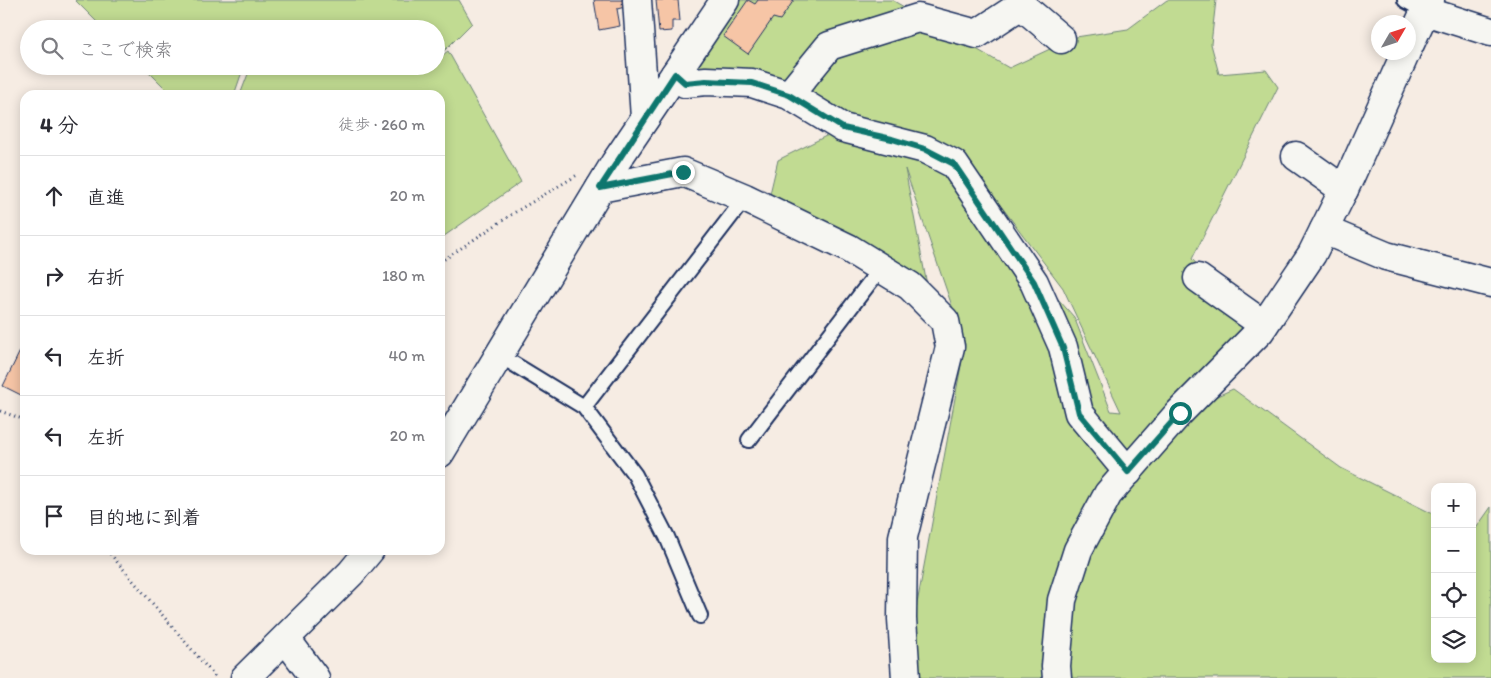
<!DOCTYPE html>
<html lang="ja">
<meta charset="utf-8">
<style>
:root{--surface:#fff;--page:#f2f2f3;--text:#2b2b33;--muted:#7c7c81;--line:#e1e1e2}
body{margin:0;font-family:Itim,"Klee One",sans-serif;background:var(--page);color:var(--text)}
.controls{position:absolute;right:15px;bottom:15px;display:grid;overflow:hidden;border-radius:10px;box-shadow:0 2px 12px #0003}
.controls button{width:45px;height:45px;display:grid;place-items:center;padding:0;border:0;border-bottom:1px solid var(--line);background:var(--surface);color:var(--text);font:25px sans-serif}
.compass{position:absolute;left:1371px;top:15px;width:45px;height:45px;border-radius:50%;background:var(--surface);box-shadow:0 2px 12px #0003;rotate:51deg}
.stop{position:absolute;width:15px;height:15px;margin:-11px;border:4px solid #0f766e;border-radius:50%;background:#fff}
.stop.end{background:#0f766e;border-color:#fff;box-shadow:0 1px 5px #0008}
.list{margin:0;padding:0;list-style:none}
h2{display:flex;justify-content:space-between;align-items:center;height:65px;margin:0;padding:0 20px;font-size:21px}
h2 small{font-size:16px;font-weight:400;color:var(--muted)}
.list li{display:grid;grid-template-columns:32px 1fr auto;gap:15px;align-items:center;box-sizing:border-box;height:80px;padding:0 20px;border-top:1px solid var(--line)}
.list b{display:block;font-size:19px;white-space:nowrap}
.list em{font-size:16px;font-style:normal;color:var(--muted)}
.icon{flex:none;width:28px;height:28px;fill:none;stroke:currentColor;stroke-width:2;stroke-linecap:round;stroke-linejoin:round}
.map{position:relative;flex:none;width:1491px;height:678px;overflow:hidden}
.search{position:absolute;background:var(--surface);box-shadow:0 2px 12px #0003;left:20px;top:20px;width:425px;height:55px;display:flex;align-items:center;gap:12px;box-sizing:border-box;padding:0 18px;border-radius:28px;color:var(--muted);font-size:19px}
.panel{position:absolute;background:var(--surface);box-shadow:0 2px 12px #0003;left:20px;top:90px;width:425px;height:465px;border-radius:15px}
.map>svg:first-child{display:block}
.green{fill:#c1db92;stroke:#6e8578;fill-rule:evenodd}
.building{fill:#f6c5a6;stroke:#1b2f5e}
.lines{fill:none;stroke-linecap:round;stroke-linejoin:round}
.lane-casing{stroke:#1b2f5e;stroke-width:18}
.street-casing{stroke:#1b2f5e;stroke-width:31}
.secondary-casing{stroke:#1b2f5e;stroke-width:31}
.path{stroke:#1b2f5e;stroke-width:3;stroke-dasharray:1 4;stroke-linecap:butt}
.lane{stroke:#f6f6f2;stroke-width:14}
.street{stroke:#f6f6f2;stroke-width:28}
.secondary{stroke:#f6f6f2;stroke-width:28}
.route{stroke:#0f766e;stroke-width:6}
</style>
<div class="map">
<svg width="1491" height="678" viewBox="0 0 1491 678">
<rect width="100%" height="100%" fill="#f6ece3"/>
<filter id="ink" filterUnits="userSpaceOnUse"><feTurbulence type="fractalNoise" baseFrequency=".02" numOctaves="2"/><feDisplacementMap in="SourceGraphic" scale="10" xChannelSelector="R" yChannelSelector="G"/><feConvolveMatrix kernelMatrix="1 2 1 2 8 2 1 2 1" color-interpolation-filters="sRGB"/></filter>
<g filter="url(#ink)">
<path class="green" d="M75,0H459L472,23L436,59V29H104Z
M725,0H892L1009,68L1076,37L1128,29L1167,0H1216L1211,44L1219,74L1266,70L1278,87L1192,259L1251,324L1181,412L1233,389L1341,468L1435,515V659H1472V534L1491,507V678H918L914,620L965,344L905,169L927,285L769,198L778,160L842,128L796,106L675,74ZM928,152L973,169L1063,288L1121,412L1111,411L1074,317Z
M448,51L521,182L440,239V95H240L251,66H436V60Z
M143,66H244L234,95H172Z"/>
<path class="building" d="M594,0H624L625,7L617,9L620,26L599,30Z
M656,0H678L680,21H672V31L659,32Z
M748,0L755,4L758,0H794L780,20L773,18L748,54L723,36Z
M25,341V397L3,386Z"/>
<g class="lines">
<defs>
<path id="lane" d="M1405,0L1425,11
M499,355L584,407L745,198
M584,407L635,475L667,537L700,616
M749,440L880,269"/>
<path id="street" d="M637,0L645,118
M1425,11L1491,32
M675,74L685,83L706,81L752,83L789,95L829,46L918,18L977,34L1021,5L1061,39
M789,95L843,128L925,149L954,164L1034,282L1063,347L1079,413L1128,472
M1296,156L1344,190
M600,188L683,172L745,198L848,248L910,286L945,321L950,347L903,537L902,619L906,678
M1324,230L1386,256L1491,283
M1198,278L1264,325
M286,639L315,678"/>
<path id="secondary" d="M1408,48L1430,0
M440,453L615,163L725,0
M245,678L351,573L370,550
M1057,678L1056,666L1062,600L1078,550L1108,494L1179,413L1260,331L1312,254L1350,177L1406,52"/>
</defs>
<use href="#lane" class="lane-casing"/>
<use href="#street" class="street-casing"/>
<use href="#secondary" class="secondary-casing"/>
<path class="path" d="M440,262L517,211L579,174
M0,411L25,420
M107,550L216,678"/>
<use href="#lane" class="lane"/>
<use href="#street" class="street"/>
<use href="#secondary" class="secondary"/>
</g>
</g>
<g class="lines" filter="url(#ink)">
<path class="route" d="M683,172L600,188L675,74L685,83L706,81L752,83L789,95L843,128L892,139L925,149L954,164L1034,282L1063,348L1079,413L1128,472L1180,413"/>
</g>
</svg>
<div class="controls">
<button>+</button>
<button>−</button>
<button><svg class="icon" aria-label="locate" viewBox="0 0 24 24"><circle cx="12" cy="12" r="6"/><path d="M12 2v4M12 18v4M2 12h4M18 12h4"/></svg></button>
<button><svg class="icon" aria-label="layers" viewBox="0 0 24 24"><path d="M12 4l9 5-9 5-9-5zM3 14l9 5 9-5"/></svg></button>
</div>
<svg class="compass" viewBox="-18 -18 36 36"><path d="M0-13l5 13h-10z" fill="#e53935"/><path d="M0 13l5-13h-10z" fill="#7c7c81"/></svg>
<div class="stop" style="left:1180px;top:413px"></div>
<div class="stop end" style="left:683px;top:172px"></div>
<div class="search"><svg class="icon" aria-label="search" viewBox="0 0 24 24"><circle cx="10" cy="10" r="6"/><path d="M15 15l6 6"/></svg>ここで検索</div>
<section class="panel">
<h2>4 分<small>徒歩 · 260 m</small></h2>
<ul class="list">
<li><svg class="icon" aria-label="ahead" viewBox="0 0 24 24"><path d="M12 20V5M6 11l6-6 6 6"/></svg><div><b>直進</b></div><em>20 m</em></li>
<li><svg class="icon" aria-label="right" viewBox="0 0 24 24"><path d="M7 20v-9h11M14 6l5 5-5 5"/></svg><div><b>右折</b></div><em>180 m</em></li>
<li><svg class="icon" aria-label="left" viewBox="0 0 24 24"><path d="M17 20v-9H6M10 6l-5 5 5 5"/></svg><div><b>左折</b></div><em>40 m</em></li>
<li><svg class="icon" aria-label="left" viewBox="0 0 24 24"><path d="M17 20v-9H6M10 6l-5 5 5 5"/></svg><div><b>左折</b></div><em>20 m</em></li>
<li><svg class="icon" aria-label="arrive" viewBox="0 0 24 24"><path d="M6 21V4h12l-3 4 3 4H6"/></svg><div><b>目的地に到着</b></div></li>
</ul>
</section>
</div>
